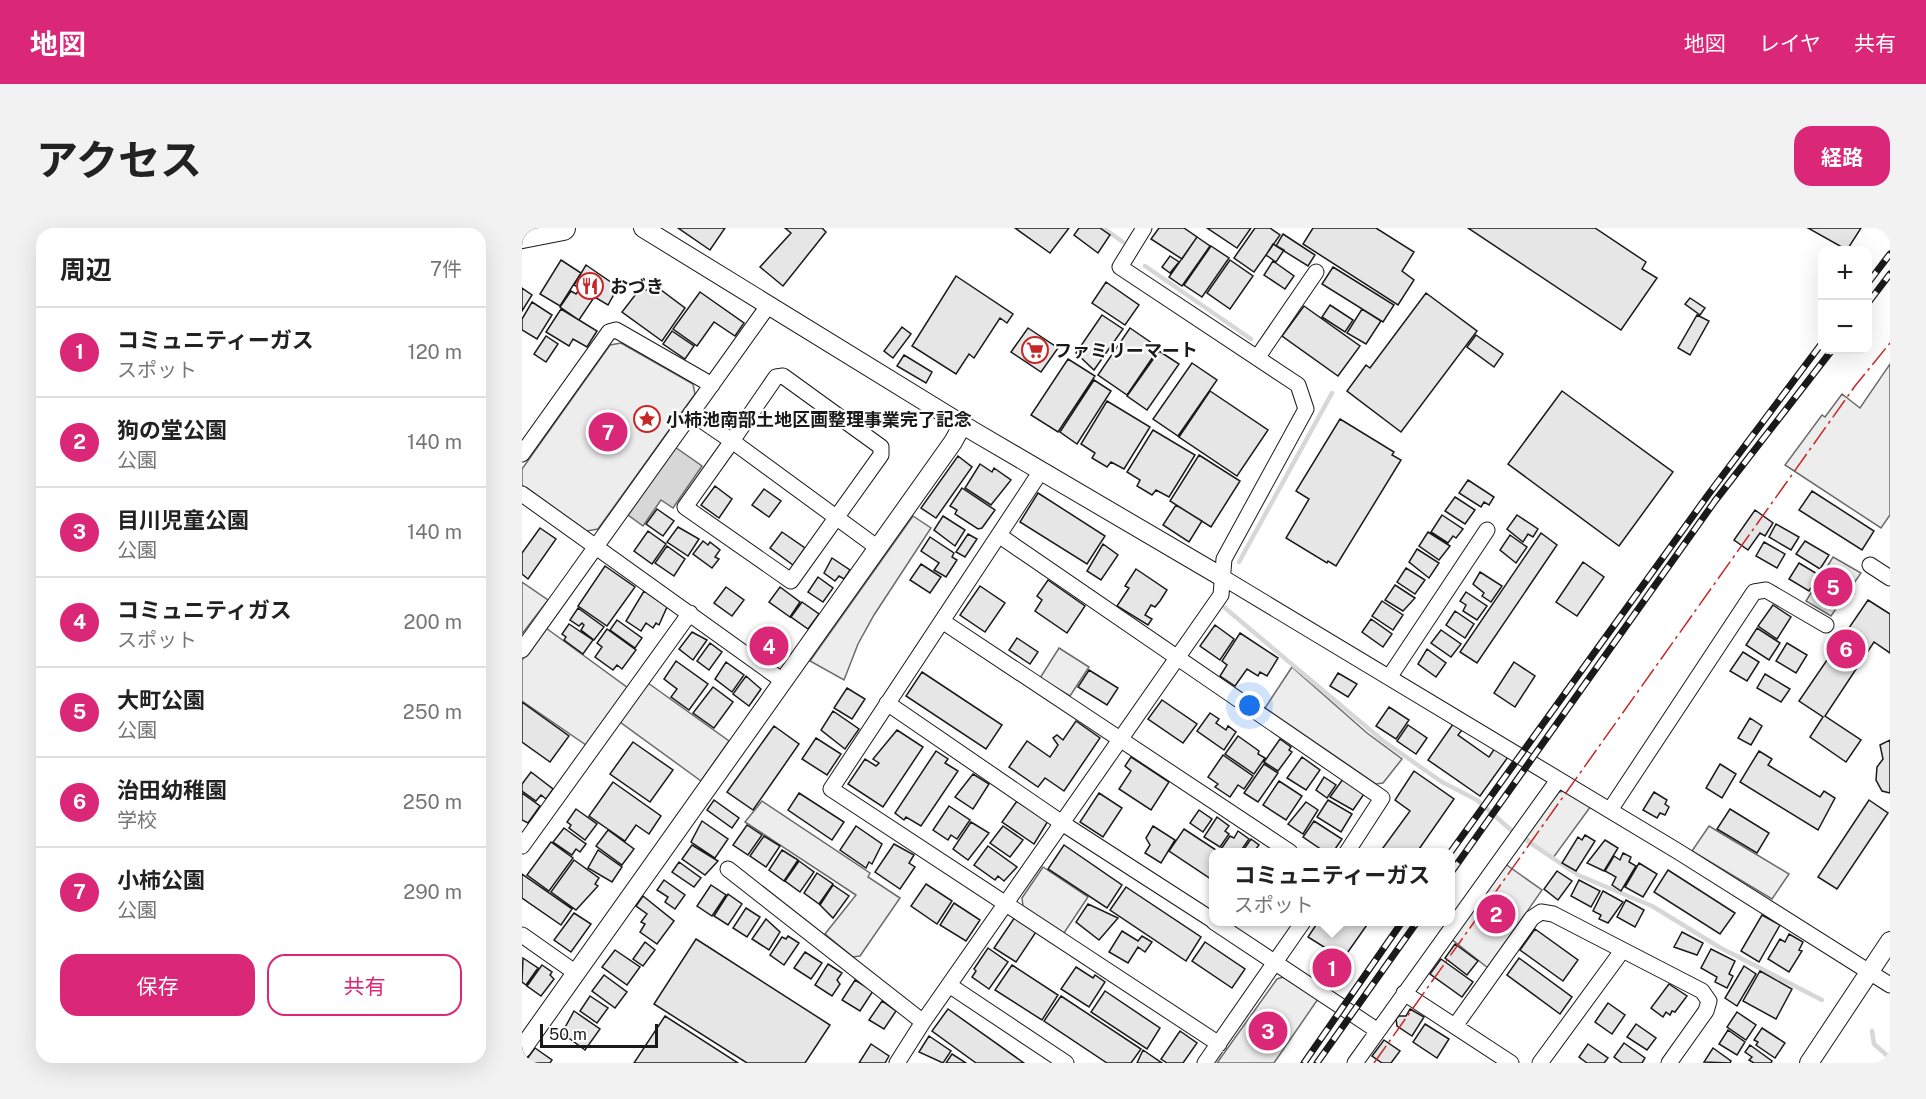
<!DOCTYPE html>
<html lang="ja">
<meta charset="utf-8">
<style>
:root{--surface:#fff;--page:#f2f2f2;--text:#222;--muted:#767676;--line:#e0e0e0;--accent:#db2777}
body{margin:0;font-family:"Public Sans","Noto Sans JP",sans-serif;background:var(--page);color:var(--text)}
.controls{position:absolute;right:18px;top:18px;display:grid;overflow:hidden;border-radius:12px;box-shadow:0 6px 24px #0002}
.controls button{width:54px;height:54px;display:grid;place-items:center;padding:0;border:0;border-bottom:2px solid var(--line);background:var(--surface);color:var(--text);font:30px sans-serif}
.scale{position:absolute;left:18px;bottom:15px;width:118px;box-sizing:border-box;padding-left:6px;border:3px solid #1a1a1a;border-top:0;font-size:16px;line-height:21px;white-space:nowrap;color:#1a1a1a;-webkit-text-stroke:4px #fff;paint-order:stroke}
.you{position:absolute;left:728px;top:478px;width:21px;height:21px;margin:-15px;border:4px solid #fff;border-radius:50%;background:#1a73e8;box-shadow:0 0 0 9px #1a73e833}
.badge{display:grid;place-items:center;width:39px;height:39px;border-radius:50%;background:var(--accent);color:#fff;font-size:20px;font-weight:700}
.pin{position:absolute;translate:-50% -50%;border:3px solid #fff;box-shadow:0 2px 6px #0006}
.popup{position:absolute;left:687px;top:620px;width:246px;height:78px;box-sizing:border-box;display:grid;place-content:center;border-radius:12px;background:var(--surface);filter:drop-shadow(0 2px 4px #0005);font-size:20px;white-space:nowrap;color:var(--muted)}
.popup b{font-size:22px;color:var(--text)}
.popup::after{content:'';position:absolute;left:50%;top:100%;margin-left:-12px;border:12px solid transparent;border-top-color:var(--surface)}
.list{margin:0;padding:0;list-style:none}
h2{display:flex;justify-content:space-between;align-items:center;height:78px;margin:0;padding:0 24px;font-size:26px}
h2 small{font-size:20px;font-weight:400;color:var(--muted)}
.list li{display:grid;grid-template-columns:39px 1fr auto;gap:18px;align-items:center;box-sizing:border-box;height:90px;padding:0 24px;border-top:2px solid var(--line)}
.list b{display:block;font-size:22px;white-space:nowrap}
.list p{margin:0;font-size:20px;white-space:nowrap;color:var(--muted)}
.list em{font-size:20px;font-style:normal;color:var(--muted)}
.actions{display:flex;gap:12px;padding:18px 24px}
.actions a{flex:1;padding:14px 0;border:2px solid var(--accent);border-radius:18px;text-align:center;font-size:21px;color:var(--accent)}
.actions .main{background:var(--accent);color:#fff}
.map{position:relative;flex:none;width:1368px;height:835px;overflow:hidden;border-radius:18px}
header{display:flex;align-items:center;gap:36px;box-sizing:border-box;height:84px;padding:0 30px;background:var(--accent);color:#fff}
header strong{font-size:28px}
nav{display:flex;gap:33px;margin-inline-start:auto;font-size:21px}
.intro{display:flex;align-items:center;justify-content:space-between;box-sizing:border-box;height:144px;padding:0 36px}
h1{margin:0;font-size:42px}
.button{padding:15px 27px;border-radius:18px;background:var(--accent);color:#fff;font-size:21px;font-weight:700}
main{display:flex;gap:36px;padding:0 36px}
aside{flex:1;background:var(--surface);border-radius:18px;box-shadow:0 6px 24px #0002}
.map>svg:first-child{display:block}
.built{fill:#ededed;stroke:#6a6a6a;stroke-width:1.5}
.water{fill:#d7d7d7;stroke:#6a6a6a;stroke-width:1.5}
.lines{fill:none;stroke-linecap:round;stroke-linejoin:round}
.stream{stroke:#d7d7d7;stroke-width:4.5}
.building{fill:#e6e6e6;stroke:#1a1a1a;stroke-width:1.5}
.minor-casing{stroke:#1a1a1a;stroke-width:17}
.tertiary-casing{stroke:#1a1a1a;stroke-width:20}
.trunk-casing{stroke:#1a1a1a;stroke-width:26}
.minor{stroke:#fff;stroke-width:15}
.tertiary{stroke:#fff;stroke-width:18}
.trunk{stroke:#fff;stroke-width:24}
.rail-casing{stroke:#1a1a1a;stroke-width:7}
.rail{stroke:#fff;stroke-width:4.5;stroke-dasharray:14;stroke-linecap:butt}
.power{stroke:#c62828;stroke-width:1.5;stroke-dasharray:21 4.5 3 4.5;stroke-linecap:butt}
.labels{text-anchor:middle;dominant-baseline:central;stroke-width:4.5;stroke-linejoin:round;paint-order:stroke}
.poi-label{font-size:18px;font-weight:bold;fill:#1a1a1a;stroke:#fff;text-anchor:start}
</style>
<header>
<strong>地図</strong>
<nav><a>地図</a><a>レイヤ</a><a>共有</a></nav>
</header>
<div class="intro"><h1>アクセス</h1><a class="button">経路</a></div>
<main>
<aside>
<h2>周辺<small>7件</small></h2>
<ul class="list">
<li><span class="badge">1</span><div><b>コミュニティーガス</b><p>スポット</p></div><em>120 m</em></li>
<li><span class="badge">2</span><div><b>狗の堂公園</b><p>公園</p></div><em>140 m</em></li>
<li><span class="badge">3</span><div><b>目川児童公園</b><p>公園</p></div><em>140 m</em></li>
<li><span class="badge">4</span><div><b>コミュニティガス</b><p>スポット</p></div><em>200 m</em></li>
<li><span class="badge">5</span><div><b>大町公園</b><p>公園</p></div><em>250 m</em></li>
<li><span class="badge">6</span><div><b>治田幼稚園</b><p>学校</p></div><em>250 m</em></li>
<li><span class="badge">7</span><div><b>小柿公園</b><p>公園</p></div><em>290 m</em></li>
</ul>
<div class="actions"><a class="main">保存</a><a>共有</a></div>
</aside>
<div class="map">
<svg width="1368" height="835" viewBox="0 0 1368 835">
<rect width="100%" height="100%" fill="#fff"/>
<path class="built" d="M99,115L171,156L173,166L76,301L65,303L0,257V241L88,117Z
M1368,136V287L1359,300L1263,237L1300,187L1303,189L1320,166L1338,180Z
M391,288L409,300L352,387L336,416L322,452L288,433Z
M1311,329L1339,345L1309,388L1284,373Z
M0,354L26,372L0,406Z
M24,400L106,460L64,517L0,473V432Z
M537,420L567,439L548,468L518,450Z
M770,439L845,505L880,531L861,555L854,556L743,480Z
M126,455L207,513L179,553L98,494Z
M1042,563L1069,578L1031,630L1001,608L1031,565Z
M240,573L348,645L346,649L378,670L338,728L331,729L303,706L334,667L223,594Z
M1187,598L1267,646L1250,671L1170,623Z
M982,635L1020,662L966,740L928,710Z
M521,639L566,669L542,705L501,678L500,670Z
M761,749L796,771L752,835H695L755,751Z"/>
<path class="water" d="M153,219L180,238L151,280L139,272L121,298L106,287Z"/>
<g class="lines">
<path class="stream" d="M581,0L601,14
M623,38L729,111
M717,334L810,165
M703,380L860,512L920,554L955,572L990,603
M1001,610L1056,647L1130,678L1197,719L1300,772
M1350,803L1352,816L1368,830"/>
</g>
<path class="building" d="M156,0H203L188,22Z
M263,0H300L304,4L261,58L238,39L269,5Z
M493,0H547L528,25Z
M557,0H578L588,7L576,25L552,7Z
M637,0H662L675,9L660,31L629,11Z
M685,0H729L715,20Z
M733,0H748L758,7L732,44L712,30Z
M791,0H854L892,24L880,43L892,52L876,77L781,16Z
M946,0H1073L1124,34L1120,41L1135,50L1099,102Z
M1286,0H1339L1325,22Z
M761,6L793,27L786,38L754,18Z
M675,9L688,18L660,58L647,49Z
M751,16L762,22L754,34L744,27Z
M689,18L707,30L680,69L662,57Z
M648,28L657,34L648,45L640,39Z
M39,32L59,45L38,78L18,66Z
M708,32L731,48L708,81L685,65Z
M751,33L772,48L763,61L742,47Z
M64,37L96,59L86,77L52,57Z
M811,39L872,77L861,94L800,56Z
M434,48L491,86L485,95L478,90L452,130L447,126L434,146L390,118Z
M584,54L617,77L603,97L570,75Z
M0,60L10,67L0,83Z
M57,62L71,71L57,92L38,79L49,63L54,66Z
M117,62H139L163,80L140,113L100,84Z
M178,64L222,95L213,108L192,94L175,118L151,101Z
M904,65L955,103L879,204L825,163L844,137L848,140Z
M1168,70L1183,80L1178,87L1163,76Z
M10,74L30,87L15,111L0,102V91Z
M808,77L831,92L823,104L800,89Z
M782,78L838,118L816,148L760,108Z
M39,81L75,103L65,119L51,111L47,118L24,104Z
M840,81L859,93L844,116L825,105Z
M580,87L601,101L572,142L554,125Z
M1175,87L1187,93L1168,127L1156,120Z
M380,99L389,106L371,130L362,123Z
M506,100L536,120L519,144L489,124Z
M608,100L637,120L605,167L576,147Z
M150,103L172,118L163,131L141,116Z
M954,107L981,126L972,139L945,119Z
M24,108L36,116L24,134L12,126Z
M637,123L657,136L625,182L605,168Z
M382,127L410,144L404,155L375,138Z
M546,131L573,148L536,204L509,187Z
M670,135L695,152L656,208L631,191Z
M572,152L589,163L555,216L538,204Z
M688,163L746,202L715,248L657,209Z
M1040,163L1151,244L1097,318L986,236Z
M585,173L628,199L602,241L589,234L585,239L570,230L573,225L559,216Z
M818,191L872,224L870,227L879,232L814,338L806,333L805,335L764,310L787,271L774,263Z
M631,202L673,227L647,269L634,262L630,267L615,258L618,252L605,244Z
M677,227L718,253L689,299L648,273Z
M436,228L450,239L414,290L399,280Z
M458,236L470,244L472,240L489,252L469,277L443,260Z
M946,252L972,269L967,277L962,274L959,279L937,265Z
M193,258L210,271L197,290L179,277Z
M440,260L473,282L460,300L456,301L433,286L435,282L428,278Z
M242,261L259,273L247,289L230,277Z
M1290,263L1352,303L1340,322L1277,282Z
M516,265L583,308L565,336L498,294Z
M933,269L953,282L943,296L923,283Z
M654,277L680,293L667,314L641,297Z
M135,281L152,293L141,308L124,296Z
M1233,282L1251,295L1243,308L1238,305L1226,322L1212,312Z
M920,287L941,301L934,310L931,308L926,315L909,304Z
M995,287L1016,301L1011,309L1006,306L1001,314L985,301Z
M421,288L443,302L433,318L412,302Z
M1254,296L1277,309L1269,322L1247,309Z
M156,299L177,311L166,328L145,314Z
M18,300L34,311L6,351L0,346V325Z
M126,303L144,316L130,336L112,323Z
M260,304L283,320L271,337L248,320Z
M906,304L928,318L917,332L897,318Z
M1019,305L1035,317L955,435L938,424Z
M446,306L455,311L443,329L434,324Z
M988,307L1005,319L994,335L978,322Z
M408,309L432,325L430,329L435,332L424,349L412,342L417,335L399,323Z
M181,313L186,317L188,314L198,322L193,329L197,331L190,340L171,326Z
M1283,313L1307,327L1298,341L1274,326Z
M1242,314L1263,326L1255,340L1234,328Z
M581,316L596,327L579,352L565,343Z
M145,318L163,331L152,348L133,335Z
M895,321L917,335L907,350L887,334Z
M310,330L328,342L322,351L317,348L313,353L302,345Z
M1061,334L1082,349L1055,388L1034,374Z
M1277,335L1297,347L1287,363L1267,351Z
M399,336L419,349L408,365L388,352Z
M83,338L113,359L85,398L56,378Z
M884,340L903,352L893,366L875,354Z
M614,341L645,362L638,373L633,379L629,377L623,387L630,391L626,397L595,378L607,360L603,358Z
M958,344L980,358L969,374L960,368L962,365L951,356Z
M296,349L311,360L301,374L286,364Z
M526,352L563,378L545,405L513,383L520,372L515,368Z
M873,357L893,370L881,383L863,372Z
M458,358L483,375L463,404L438,387Z
M204,359L222,372L210,388L192,375Z
M258,359L278,374L268,389L247,374Z
M122,363L145,379L137,397L134,395L131,400L124,395L119,403L104,393Z
M944,364L965,378L955,392L941,383L944,377L938,373Z
M1346,372L1368,386V425L1352,414L1303,488L1339,512L1324,534L1288,509L1301,489L1277,473Z
M860,373L881,387L871,402L850,388Z
M280,374L297,386L286,401L269,389Z
M1251,377L1269,389L1255,411L1236,398Z
M56,380L82,399L72,412L59,402L62,397L60,395L57,398L48,392Z
M933,383L952,396L943,410L924,397Z
M849,391L870,406L861,419L840,404Z
M95,392L120,410L113,420L88,402Z
M47,396L71,412L61,426L42,412L44,409L40,406Z
M693,397L712,411L698,432L678,418Z
M1235,400L1258,415L1247,432L1224,417Z
M85,401L114,422L100,441L95,437L91,442L73,429L80,419L75,415Z
M919,402L939,416L929,429L909,415Z
M170,404L185,412L171,432L157,421Z
M718,405L756,430L745,448L738,444L736,448L725,441L713,458L698,448L705,437L700,433Z
M244,408L258,419L251,428L237,418Z
M495,410L516,424L508,436L487,422Z
M188,415L200,424L187,442L175,433Z
M1265,415L1285,427L1274,445L1254,433Z
M905,421L924,435L914,449L896,436Z
M1221,424L1237,434L1225,453L1208,443Z
M154,433L186,456L167,482L149,469L155,461L142,451Z
M204,434L222,447L210,464L193,451Z
M992,434L1013,448L993,479L972,465Z
M567,442L596,460L585,477L556,459Z
M400,444L480,497L464,521L384,468Z
M816,445L835,456L826,469L808,458Z
M1243,446L1268,461L1259,474L1235,460Z
M224,448L239,461L227,478L211,466Z
M191,459L211,474L192,500L171,485Z
M325,460L343,471L330,491L312,480Z
M640,472L675,496L661,515L626,491Z
M0,474L47,508L28,534L0,514Z
M867,479L887,492L874,511L854,498Z
M311,483L337,501L323,521L299,502Z
M688,485L697,491L694,495L704,502L706,498L714,504L702,522L675,503Z
M1228,490L1240,498L1229,517L1216,510Z
M554,493L578,510L542,563L523,550L516,559L487,539L505,513L528,529L536,517L531,510L535,507L541,512Z
M931,496L940,502L936,507L967,529L973,520L986,529L958,568L906,532Z
M886,497L905,510L894,526L875,513Z
M252,498L277,516L231,582L205,564Z
M375,502L401,519L361,579L326,556L343,531L354,538L357,535L351,531Z
M716,508L737,523L736,526L743,530L732,546L703,526Z
M294,510L319,526L305,547L280,531Z
M758,511L769,519L767,522L770,524L756,543L742,534Z
M1368,512V565L1360,563L1354,552L1355,539L1361,531L1358,517Z
M111,514L151,542L128,574L88,546Z
M414,523L426,531L423,535L436,543L399,598L384,589L382,592L373,585Z
M1237,523L1250,531L1246,537L1298,569L1302,563L1313,570L1296,602L1218,554Z
M701,527L731,548L722,561L716,557L708,569L693,559L696,556L686,549Z
M609,529L647,554L629,582L597,561L609,543L603,538Z
M780,529L798,542L784,562L765,550Z
M742,536L756,545L736,574L722,565Z
M1198,536L1214,546L1200,570L1184,560Z
M892,543L932,571L895,624H858L888,583L873,572Z
M9,544L31,561L24,571L19,567L14,573L0,563V556Z
M451,546L467,556L451,581L433,569Z
M802,549L814,557L805,570L794,562Z
M821,551L842,566L831,582L808,569Z
M757,553L780,568L764,592L741,577Z
M91,554L139,588L127,606L114,597L103,613L67,588Z
M1132,564L1145,572L1143,576L1147,579L1143,587L1138,585L1135,590L1121,582Z
M0,565L18,578L6,595L0,592Z
M277,565L322,594L310,612L266,582Z
M577,565L600,580L581,609L558,594Z
M192,572L217,590L210,600L185,582Z
M806,572L830,586L819,604L795,589Z
M1347,572L1366,585L1315,661L1296,649Z
M495,573L526,593L512,616L480,594Z
M784,574L796,582L781,606L766,596Z
M427,578L448,592L435,611L429,607L426,612L411,602Z
M54,581L75,596L63,612L47,600L49,597L45,594Z
M1208,581L1247,605L1235,625L1195,601Z
M677,582L690,591L681,604L668,595Z
M695,589L707,598L703,603L707,606L698,619L682,609Z
M180,593L206,611L193,630L169,614Z
M792,593L820,611L811,624L805,621L803,624L781,609Z
M449,594L467,605L446,632L431,621Z
M225,597L240,607L226,627L211,617Z
M334,598L360,616L350,636L347,634L344,640L318,622Z
M481,598L501,612L488,629L468,615Z
M631,598L653,612L639,635L623,625L628,617L624,610Z
M42,600L64,616L58,624L54,621L50,627L31,614Z
M662,601L697,624H692V653L647,623Z
M86,602L112,621L100,637L74,618Z
M716,603L727,611L718,624H706L699,621L708,608L712,610Z
M1063,607L1073,613L1054,643L1040,635L1056,609L1060,612Z
M242,608L258,618L244,639L228,628Z
M729,611L737,617L733,622L737,624H720Z
M1083,612L1096,620L1082,643L1065,635Z
M29,614L51,630L27,663L5,647Z
M372,616L392,627L387,635L393,639L378,661L353,644Z
M170,617L196,633L183,647L160,631Z
M542,617L600,657L585,680L526,641Z
M466,618L495,639L482,653L476,648L473,652L452,637Z
M76,622L100,639L90,654L66,640Z
M260,622L276,632L262,653L247,642Z
M1101,625L1109,629L1107,634L1114,638L1099,663L1090,657L1094,649L1083,643L1092,628L1098,632Z
M52,632L77,650L73,656L76,658L54,682L29,664Z
M277,633L292,644L278,664L263,653Z
M157,634L179,650L172,659L150,644Z
M1117,635L1135,646L1121,669L1103,659Z
M1146,642L1213,685L1198,706L1132,664Z
M1035,643L1050,653L1036,672L1022,661Z
M295,645L311,656L297,676L282,665Z
M0,646L50,681L39,697L0,670Z
M142,652L163,667L153,681L143,674L146,669L135,662Z
M1057,652L1078,663L1069,679L1049,668Z
M404,656L430,673L415,696L389,678Z
M189,657L204,667L190,688L175,678Z
M311,657L327,668L311,690L298,677Z
M604,659L679,709L664,733L588,682Z
M1081,663L1101,674L1086,695L1077,691L1079,687L1071,683Z
M206,666L220,676L206,697L192,688Z
M121,668L152,693L135,716L118,704L123,696L119,694L125,686L114,678Z
M1104,672L1122,682L1113,699L1095,689Z
M432,675L458,692L444,713L418,697Z
M566,676L596,690L577,712L554,694Z
M224,680L238,689L225,709L211,700Z
M52,685L69,696L49,724L32,712Z
M1240,687L1258,697L1237,734L1219,723Z
M493,689L514,704L494,734L472,720Z
M244,691L258,704L247,722L230,711Z
M796,694H847L821,731L786,709Z
M1013,701L1056,732L1041,753L998,722Z
M600,703L616,713L620,708L630,714L623,724L616,719L606,735L587,724Z
M1160,704L1181,715L1175,727L1152,719Z
M1267,706L1281,714L1277,722L1280,723L1267,744L1246,731L1258,711L1263,714Z
M266,708L277,715L262,737L248,727L260,709L264,711Z
M174,711L308,797L283,835H225L132,776Z
M123,714L133,722L121,738L111,731Z
M683,714L723,741L710,760L670,733Z
M933,716L956,733L945,747L923,730Z
M466,720L486,734L467,761L450,749L454,743L452,741Z
M1189,721L1213,733L1207,746L1211,748L1205,760L1193,754L1195,749L1179,740Z
M93,722L118,739L105,757L80,739Z
M283,724L300,735L289,751L272,740Z
M1,730L16,740L4,757L0,754Z
M812,730L820,736L809,751L800,745Z
M997,730L1050,769L1038,786L985,747Z
M919,731L951,754L940,769L908,746Z
M306,736L320,745L315,752L318,756L310,768L293,757Z
M20,737L30,744L28,747L32,751L19,768L5,758Z
M490,737L536,767L520,792L473,762Z
M1222,738L1234,746L1215,778L1203,770Z
M554,739L571,750L573,747L583,754L567,779L539,761Z
M1238,743L1270,761L1254,791L1221,773Z
M82,747L105,764L93,780L70,763Z
M333,752L351,763L338,783L320,772Z
M1147,756L1165,768L1153,784L1150,783L1148,787L1144,784L1141,789L1129,780Z
M583,763L638,800L625,821L569,784Z
M68,768L86,780L75,795L58,783Z
M539,768L619,821L609,835H585L522,793Z
M360,773L374,783L362,801L347,792Z
M1086,775L1103,787L1090,806L1073,794Z
M426,781L502,835H454L410,803Z
M888,781L902,789L890,808L875,798L874,791L877,788H884Z
M52,783L78,801L63,822L40,805Z
M1215,784L1234,797L1224,812L1205,799Z
M143,788L216,835H112Z
M903,796L927,811L915,830L891,814Z
M1114,796L1134,810L1125,822L1105,809Z
M736,797L746,804L739,814L729,807Z
M1240,800L1263,815L1253,830L1234,817L1236,814L1232,812Z
M1206,802L1223,814L1215,827L1197,816Z
M658,803L675,815L661,835H645L639,831Z
M407,808L429,823L421,835L397,824Z
M862,812L878,823L869,835H860L850,828Z
M1102,815L1123,830L1120,835H1100L1092,829Z
M349,816L367,828L363,835H337Z
M1066,816L1086,830L1082,835H1065L1057,829Z
M1228,817L1250,833L1249,835H1232L1227,832L1230,829L1223,824Z
M13,820L30,832L28,835H2Z
M1191,820L1209,833L1208,835L1182,834Z
M621,822L640,835H615Z
M430,826L444,835H424Z"/>
<g class="lines">
<defs>
<path id="minor" d="M735,130L794,44
M169,185L210,213L254,149L261,148L359,219V227L269,353L163,279L210,213L356,320
M0,226L87,104L94,102L190,157
M519,243L309,561L697,816
M0,266L261,453
M478,308L860,570L825,624
M1348,337L1368,350
M700,349L1157,624L1368,757
M420,393L768,624
M0,422L246,78
M868,448L965,302
M365,475L540,595L692,693
M1088,582L1232,364L1244,362L1304,397
M0,618L168,385
M206,641L401,794
M692,694L856,803
M0,707L54,745
M427,757L544,835
M882,765L989,835
M933,798L1010,690L1019,684L1031,686L1180,763L1187,773L1184,783L1147,835
M375,835L401,794L699,367L702,331L784,181L776,157L598,39L622,0
M683,835L781,694
M833,835L1036,552
M1018,835L1100,723"/>
<path id="tertiary" d="M121,0L451,203L700,349
M0,821L431,214L441,196
M1287,835L1368,713"/>
<path id="trunk" d="M0,8L41,0"/>
</defs>
<use href="#minor" class="minor-casing"/>
<use href="#tertiary" class="tertiary-casing"/>
<use href="#trunk" class="trunk-casing"/>
<use href="#minor" class="minor"/>
<use href="#tertiary" class="tertiary"/>
<use href="#trunk" class="trunk"/>
<defs>
<path id="rail" d="M1346,55L1368,26
M1346,75L1368,46
M928,625L1186,267L1300,115
M928,646L1193,273L1310,122
M782,835L880,694
M795,835L895,694"/>
</defs>
<use href="#rail" class="rail-casing"/>
<use href="#rail" class="rail"/>
<path class="power" d="M852,835L1333,158L1368,115"/>
</g>
<defs>
<symbol id="restaurant-ring" viewBox="-11 -11 22 22"><circle r="9.5" fill="#fff" stroke="#c62828" stroke-width="1.5"/><path d="M-5-6h1v4h1v-4h1v4h1v-4h1v5L-1.5 .5V6h-2V.5L-5-1ZM5-6V6H3V1.5H1.5Q1.5-4 5-6Z" fill="#c62828"/></symbol>
<symbol id="supermarket-ring" viewBox="-11 -11 22 22"><circle r="9.5" fill="#fff" stroke="#c62828" stroke-width="1.5"/><path d="M-6-5.5h2.5l.6 2H6L4.5 2H-2.5L-4.4-4H-6ZM-1.5 3.2a1.3 1.3 0 1 0 .1 0ZM3 3.2a1.3 1.3 0 1 0 .1 0Z" fill="#c62828"/></symbol>
<symbol id="sight-ring" viewBox="-11 -11 22 22"><circle r="9.5" fill="#fff" stroke="#c62828" stroke-width="1.5"/><path d="M0-6L1.8-2.2L6-1.7L2.9 1.2L3.7 5.4L0 3.3L-3.7 5.4L-2.9 1.2L-6-1.7L-1.8-2.2Z" fill="#c62828"/></symbol>
</defs>
<g fill-rule="evenodd">
<use href="#restaurant-ring" x="53" y="43" width="30" height="30"/>
<use href="#supermarket-ring" x="498" y="107" width="30" height="30"/>
<use href="#sight-ring" x="110" y="176" width="30" height="30"/>
</g>
<g class="labels">
<g class="poi-label">
<text x="88" y="58">おづき</text>
<text x="532" y="122">ファミリーマート</text>
<text x="144" y="191">小柿池南部土地区画整理事業完了記念</text>
</g>
</g>
</svg>
<div class="controls">
<button>+</button>
<button>−</button>
</div>
<div class="scale">50 m</div>
<div class="you"></div>
<div class="pin badge" style="left:810px;top:740px">1</div>
<div class="popup"><b>コミュニティーガス</b>スポット</div>
<div class="pin badge" style="left:974px;top:686px">2</div>
<div class="pin badge" style="left:746px;top:803px">3</div>
<div class="pin badge" style="left:247px;top:418px">4</div>
<div class="pin badge" style="left:1311px;top:359px">5</div>
<div class="pin badge" style="left:1324px;top:421px">6</div>
<div class="pin badge" style="left:86px;top:204px">7</div>
</div>
</main>
